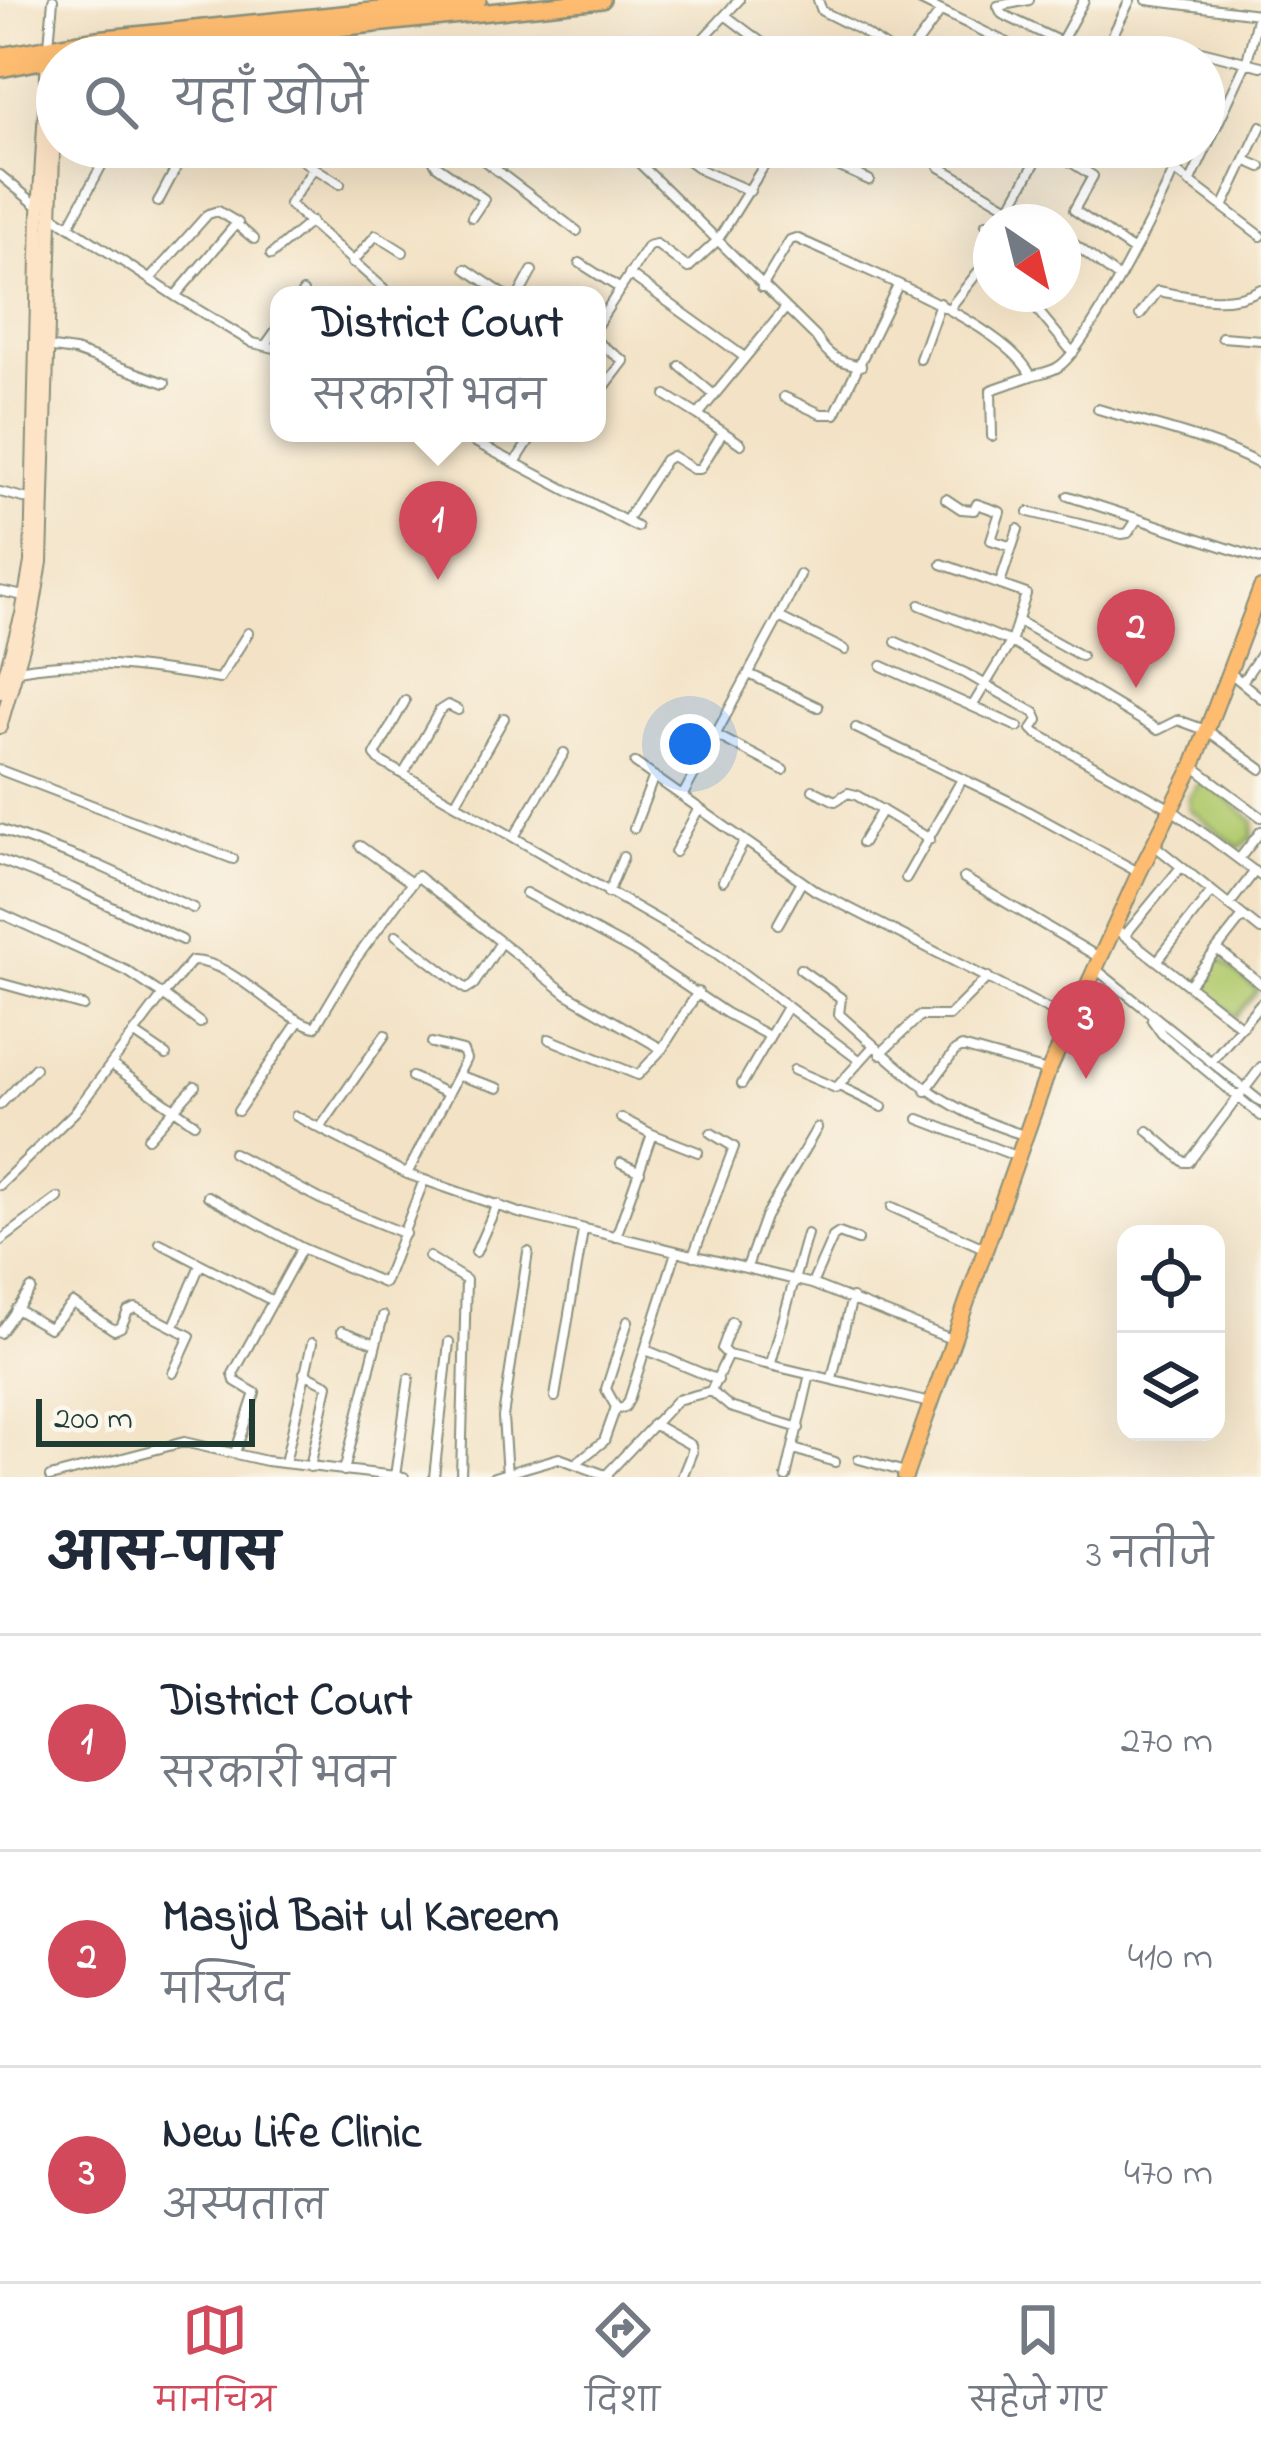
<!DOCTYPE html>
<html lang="hi">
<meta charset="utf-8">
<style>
:root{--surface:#fff;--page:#f6f6f7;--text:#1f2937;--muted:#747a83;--line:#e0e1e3;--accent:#d1495b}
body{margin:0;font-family:"Indie Flower","Playpen Sans Deva",sans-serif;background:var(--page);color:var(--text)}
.controls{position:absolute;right:36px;bottom:36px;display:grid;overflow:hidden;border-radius:24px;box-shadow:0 12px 48px #0002}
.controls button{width:108px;height:108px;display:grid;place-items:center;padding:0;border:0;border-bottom:3px solid var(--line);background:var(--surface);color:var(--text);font:60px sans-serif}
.compass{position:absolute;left:973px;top:204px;width:108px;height:108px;border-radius:50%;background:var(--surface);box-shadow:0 12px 48px #0002;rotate:145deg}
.scale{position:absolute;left:36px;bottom:30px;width:219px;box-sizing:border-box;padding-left:12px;border:6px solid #1f3d34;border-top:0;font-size:33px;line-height:42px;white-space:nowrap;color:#1f3d34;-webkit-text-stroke:9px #fbf7ec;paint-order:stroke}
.you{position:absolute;left:690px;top:744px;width:42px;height:42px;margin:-30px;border:9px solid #fff;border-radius:50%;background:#1a73e8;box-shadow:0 0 0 18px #1a73e833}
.badge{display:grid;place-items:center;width:78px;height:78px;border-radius:50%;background:var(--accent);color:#fff;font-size:39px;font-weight:700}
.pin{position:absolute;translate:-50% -99px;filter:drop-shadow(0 3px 6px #0008)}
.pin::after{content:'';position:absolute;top:63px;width:42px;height:36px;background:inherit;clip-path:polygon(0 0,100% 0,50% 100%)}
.popup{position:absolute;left:270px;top:286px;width:336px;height:156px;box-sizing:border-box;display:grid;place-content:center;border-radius:24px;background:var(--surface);filter:drop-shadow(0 3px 9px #0005);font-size:39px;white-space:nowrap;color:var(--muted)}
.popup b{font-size:45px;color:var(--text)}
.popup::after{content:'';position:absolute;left:50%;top:100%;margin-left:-24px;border:24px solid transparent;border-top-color:var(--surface)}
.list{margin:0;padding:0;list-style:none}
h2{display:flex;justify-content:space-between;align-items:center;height:156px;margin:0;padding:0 48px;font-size:51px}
h2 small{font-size:39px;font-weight:400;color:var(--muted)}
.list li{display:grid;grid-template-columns:78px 1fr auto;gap:36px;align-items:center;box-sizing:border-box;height:216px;padding:0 48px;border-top:3px solid var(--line)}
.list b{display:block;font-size:45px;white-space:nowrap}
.list p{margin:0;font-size:39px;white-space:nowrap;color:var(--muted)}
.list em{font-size:39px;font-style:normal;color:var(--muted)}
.icon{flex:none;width:66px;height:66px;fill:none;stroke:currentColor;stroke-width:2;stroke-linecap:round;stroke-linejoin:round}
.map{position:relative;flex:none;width:1261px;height:1477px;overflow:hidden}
.search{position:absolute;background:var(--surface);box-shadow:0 12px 48px #0002;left:36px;right:36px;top:36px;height:132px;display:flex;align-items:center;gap:30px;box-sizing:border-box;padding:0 42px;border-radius:66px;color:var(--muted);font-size:45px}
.sheet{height:804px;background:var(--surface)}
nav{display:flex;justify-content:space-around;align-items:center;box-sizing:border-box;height:168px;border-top:3px solid var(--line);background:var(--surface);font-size:33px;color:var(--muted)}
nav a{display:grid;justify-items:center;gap:6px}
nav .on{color:var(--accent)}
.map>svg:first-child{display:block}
.green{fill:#b3cb70;stroke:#698452;stroke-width:3}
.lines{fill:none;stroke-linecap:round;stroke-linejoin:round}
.street-casing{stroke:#89907c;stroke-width:12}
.secondary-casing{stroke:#89907c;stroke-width:16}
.primary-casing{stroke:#89907c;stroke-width:18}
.highway-casing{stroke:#89907c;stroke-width:20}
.street{stroke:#fff;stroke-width:8}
.secondary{stroke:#fee4c6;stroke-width:12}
.primary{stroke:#fdbc70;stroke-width:14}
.highway{stroke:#fdbc70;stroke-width:15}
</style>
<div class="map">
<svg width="1261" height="1477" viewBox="0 0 1261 1477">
<rect width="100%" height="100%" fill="#fbf7ec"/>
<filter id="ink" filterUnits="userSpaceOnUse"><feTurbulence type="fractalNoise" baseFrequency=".00833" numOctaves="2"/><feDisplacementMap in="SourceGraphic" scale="24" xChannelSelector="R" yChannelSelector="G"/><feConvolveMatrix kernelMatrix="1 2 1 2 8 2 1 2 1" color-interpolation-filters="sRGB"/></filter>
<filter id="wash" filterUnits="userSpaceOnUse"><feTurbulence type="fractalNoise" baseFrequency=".004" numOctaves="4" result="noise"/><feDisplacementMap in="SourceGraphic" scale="48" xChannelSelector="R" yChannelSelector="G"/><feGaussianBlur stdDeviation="2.7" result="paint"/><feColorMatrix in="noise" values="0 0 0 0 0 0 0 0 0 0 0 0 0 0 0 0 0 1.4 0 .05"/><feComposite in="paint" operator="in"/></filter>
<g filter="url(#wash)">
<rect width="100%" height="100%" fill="#f3e2c5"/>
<path class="green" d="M1208,782L1254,821L1252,838L1239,848L1190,810L1189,797L1198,785Z
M1220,959L1258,990L1236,1017L1197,985Z"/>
</g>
<g filter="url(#ink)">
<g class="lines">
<defs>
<path id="street" d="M818,0L822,11L860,30L900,57
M919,0L1036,57
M1147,0L1258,14
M998,6L1002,14L1061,42L1084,0
M998,6L1029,0
M725,15L781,57
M318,34L344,57
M1109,39L1201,51L1261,66
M698,44L714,57
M49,45L53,0
M1129,46L1149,57
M686,57L739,0
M907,57L941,11
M981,57L995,37
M1102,57L1130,0
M281,147L340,184
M442,147L432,157L436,165L484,199L472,217
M466,147L577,231
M597,147H601
M623,147L816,337C828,357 839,362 861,366
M839,147L831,163L869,180
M939,147L935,159L940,167L1010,208
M1047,147L1093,176L1074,210L1134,251
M1160,147L1174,170L1261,236
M685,158L703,171L750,191
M1245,160L1261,167
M314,168L289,204L391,295
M0,175L39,207
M1190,183L1247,61L1258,14
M158,202L187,147
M1223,207L1261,126
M49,213L175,296L253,343L279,349
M1002,222L1044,147
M986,224L991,226
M69,226L105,159
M1070,241L1119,278
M271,255L311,221
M352,263L376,235L403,252
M580,263L619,288
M466,269L505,295
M629,274L743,356
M150,279L208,214L218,211L238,223
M762,287L790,240L796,238C851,264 1008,324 1031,376C1039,373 1051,372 1058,367C1085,351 1160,205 1174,170
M1024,294L1073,353
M301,295L303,292
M519,295L532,271
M175,296L236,224L254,239
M949,309L978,272L991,262
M1140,315L1158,291C1191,297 1229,307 1261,289
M597,325L648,246L656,244L688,268L717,241L775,148
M1222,337L1261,340
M597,342L624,361L598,395
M265,346L279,326
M46,347L75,351L165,383
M920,359L940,303
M680,366L714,395
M666,395L698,415
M784,397L821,414H835L898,285
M1098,409C1154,426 1209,437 1261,465
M458,433L637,527
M992,436L991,390L1031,376
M741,444L698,415L785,309
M516,461L534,433
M0,492L32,500
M1068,496L1261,559
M946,499L961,509L974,510L977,504L1000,512L991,540L1012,547
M1029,512L1122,534L1128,533L1136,521
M626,521L665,460L672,456L693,469H700L723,432
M942,564L1026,594L1011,642L973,705
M800,575L779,617L845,650
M1000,583L1018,529
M0,591L24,596
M920,605L1011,642L1158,730L1178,720L1208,731L1261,769
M1018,621L1081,656
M896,642L965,673L1035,713L1038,720L1032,729L1036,733L1171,809L1261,876
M882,666L1018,727
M18,670C86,657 151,668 219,679L248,633
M1229,672L1261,698
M749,674L818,707
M1242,682L1261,654
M405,701L375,755L380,761L716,953L859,1060
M856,728L1011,802L1138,872
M716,735L783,770
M635,763L816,891L1071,1021
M1194,767L1261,817
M0,770L233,859
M404,773L440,710L448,705L458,710
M813,790L835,801L848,793L856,795L930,839
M683,795L779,617
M456,802L504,718
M634,828L654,776
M0,829L98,865L193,908
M514,837L564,753
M862,843L882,810
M1154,845L1261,930
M360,846L410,882
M675,852L699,808
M1239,859L1261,831
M0,860L72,888L182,940
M906,878L961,781
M964,878L1100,958
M723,881L744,842
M526,893L635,952L726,1013L769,1036
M608,893L623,857
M1229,905L1255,871
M0,913L127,971L163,995L75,1112L0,1185
M1243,916L1217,949L1261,984
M778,924L801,883
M1116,929L1242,1027
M1126,934L1181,867
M396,935L466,989L474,984L501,942
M1158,960L1212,891
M800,969L841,998L839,1014C902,1070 940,1110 1024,1135
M1097,970L1261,1102
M0,983L83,1006
M1189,985L1217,949
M1152,1020L1162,1034L1261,1116
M200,1023L163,995L192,961C232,960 275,1016 315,1027L355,960L417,876L567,994L662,1049
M135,1034L166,1055
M549,1039L638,1075L662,1049L698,992
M880,1054L920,1016H949L988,977
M1211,1062L1261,1003
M112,1065L194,1123
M794,1070L836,1088L872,1048
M460,1076L498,1088
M412,1077L448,1094
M742,1084L787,1007
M839,1086L882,1107
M926,1091L955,1051L962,1047L1047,1071
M0,1105L35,1068
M238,1111L299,1021
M296,1116L407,1174L519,1213L812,1284L954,1340
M919,1119L1018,1157
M320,1128L385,1035
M1148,1131L1184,1162H1189L1261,1067
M652,1134L698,1152
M148,1138L195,1086
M233,1153L320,1199L405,1234
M621,1163L640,1172
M407,1174L466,1059L463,1051L432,1043
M208,1196L302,1248L384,1283L424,1180
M892,1207L984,1248
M616,1237L652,1134L621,1118
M0,1241L58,1198
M160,1243L273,1301
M476,1252L497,1204
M693,1256L734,1147L711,1133
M429,1257L466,1280L461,1477
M747,1267L765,1217L817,1128
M812,1284L833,1237L839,1233L858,1240
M16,1309L49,1328L73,1303L114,1330L121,1327L128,1311L136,1308L190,1336L173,1373
M732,1322L722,1349L728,1355L930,1403
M174,1326L200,1265
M342,1331L376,1344
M0,1333L31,1289
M646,1350L718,1380
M771,1363L807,1234
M304,1373L328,1385L310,1467
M832,1378L852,1298
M711,1391L730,1407L799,1428
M555,1397L583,1231
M615,1410L625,1407L629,1400L676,1252
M653,1424L691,1445L692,1452L682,1477
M794,1449L835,1462
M235,1453L255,1393L235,1381L233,1374L302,1248
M859,1459L905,1472
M285,1463L312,1343
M576,1463L604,1441L616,1407L606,1389L628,1321
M344,1471L383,1316
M507,1475L503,1417L528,1252
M606,1475L677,1400L711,1391L728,1355
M395,1476L409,1378
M50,1477L184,1442L266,1461L404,1477
M434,1477L449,1342
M494,1477L559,1458L608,1476
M786,1477L810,1374"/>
<path id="secondary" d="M0,692L22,614L31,562L39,213L48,56
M0,727L32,616L41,562L56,51"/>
<path id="primary" d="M905,1477L1048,1072L1139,873L1193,766L1261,588"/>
<path id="highway" d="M0,56L96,39L478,0
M63,57L602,0
M0,69L57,58"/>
</defs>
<use href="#street" class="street-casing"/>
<use href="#secondary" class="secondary-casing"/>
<use href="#primary" class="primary-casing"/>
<use href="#highway" class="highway-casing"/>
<use href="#street" class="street"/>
<use href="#secondary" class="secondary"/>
<use href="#primary" class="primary"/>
<use href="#highway" class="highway"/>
</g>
</g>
</svg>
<div class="controls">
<button><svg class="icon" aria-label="locate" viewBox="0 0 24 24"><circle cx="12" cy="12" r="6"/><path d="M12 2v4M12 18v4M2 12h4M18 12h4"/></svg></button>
<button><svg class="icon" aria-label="layers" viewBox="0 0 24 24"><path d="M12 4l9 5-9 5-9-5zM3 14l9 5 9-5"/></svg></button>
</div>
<svg class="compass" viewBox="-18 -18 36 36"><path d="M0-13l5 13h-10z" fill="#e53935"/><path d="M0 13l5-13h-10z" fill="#747a83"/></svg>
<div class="scale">200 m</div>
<div class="you"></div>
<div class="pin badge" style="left:438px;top:580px">1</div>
<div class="popup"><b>District Court</b>सरकारी भवन</div>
<div class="pin badge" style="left:1136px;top:688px">2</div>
<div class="pin badge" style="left:1086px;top:1079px">3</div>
<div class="search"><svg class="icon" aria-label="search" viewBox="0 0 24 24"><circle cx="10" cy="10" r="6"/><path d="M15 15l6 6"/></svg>यहाँ खोजें</div>
</div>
<section class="sheet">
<h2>आस-पास<small>3 नतीजे</small></h2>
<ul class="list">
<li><span class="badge">1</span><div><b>District Court</b><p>सरकारी भवन</p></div><em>270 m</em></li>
<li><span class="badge">2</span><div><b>Masjid Bait ul Kareem</b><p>मस्जिद</p></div><em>410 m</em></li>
<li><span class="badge">3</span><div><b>New Life Clinic</b><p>अस्पताल</p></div><em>470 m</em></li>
</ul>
</section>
<nav>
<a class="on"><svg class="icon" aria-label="map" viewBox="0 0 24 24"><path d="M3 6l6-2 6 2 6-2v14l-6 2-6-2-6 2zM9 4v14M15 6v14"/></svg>मानचित्र</a>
<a><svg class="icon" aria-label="directions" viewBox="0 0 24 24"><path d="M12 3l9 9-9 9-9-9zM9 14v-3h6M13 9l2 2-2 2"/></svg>दिशा</a>
<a><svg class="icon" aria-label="saved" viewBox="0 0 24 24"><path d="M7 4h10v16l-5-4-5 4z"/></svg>सहेजे गए</a>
</nav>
